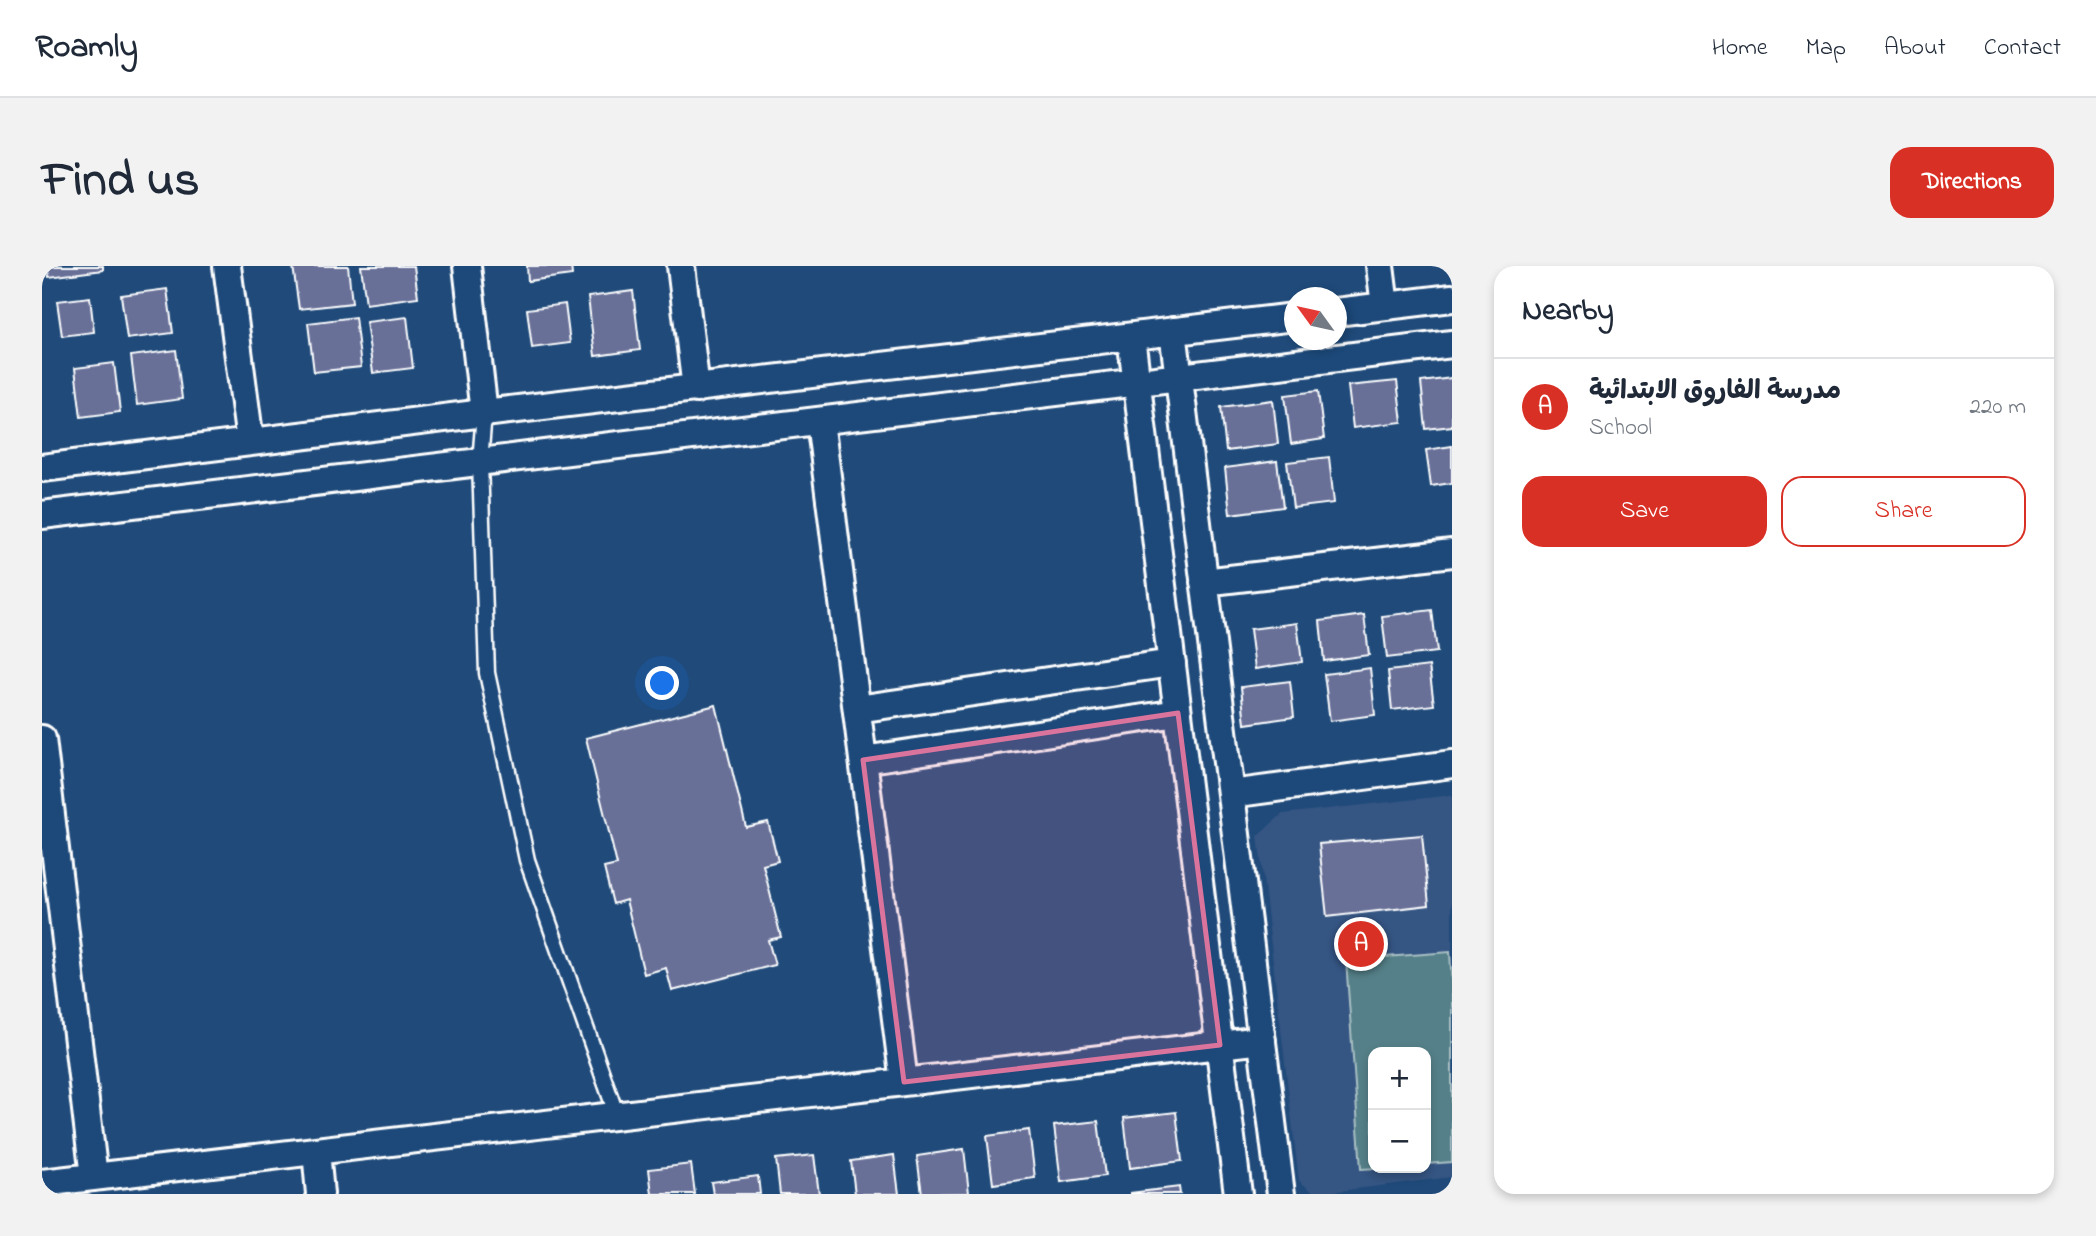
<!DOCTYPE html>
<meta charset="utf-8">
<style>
:root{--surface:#fff;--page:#f2f2f3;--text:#1f2937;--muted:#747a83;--line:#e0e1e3;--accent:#d93025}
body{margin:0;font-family:"Indie Flower","Playpen Sans Arabic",sans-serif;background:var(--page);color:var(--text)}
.controls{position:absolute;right:21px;bottom:21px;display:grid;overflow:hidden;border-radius:14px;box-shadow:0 4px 10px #0003}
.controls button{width:63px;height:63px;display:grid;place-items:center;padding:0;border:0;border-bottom:2px solid var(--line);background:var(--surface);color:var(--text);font:35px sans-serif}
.compass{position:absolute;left:1242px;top:21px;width:63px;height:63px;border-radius:50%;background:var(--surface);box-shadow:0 4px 10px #0003;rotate:303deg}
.you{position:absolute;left:621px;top:418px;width:24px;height:24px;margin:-18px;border:5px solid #fff;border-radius:50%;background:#1a73e8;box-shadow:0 0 0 10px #1a73e833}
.badge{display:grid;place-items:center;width:46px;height:46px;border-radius:50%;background:var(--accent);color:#fff;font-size:23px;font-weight:700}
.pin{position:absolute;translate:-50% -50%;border:4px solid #fff;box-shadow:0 2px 7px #0006}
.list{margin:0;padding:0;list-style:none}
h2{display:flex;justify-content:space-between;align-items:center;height:91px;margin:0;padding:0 28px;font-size:30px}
h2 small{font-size:23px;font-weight:400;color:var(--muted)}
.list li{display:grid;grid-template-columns:46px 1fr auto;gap:21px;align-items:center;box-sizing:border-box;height:98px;padding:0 28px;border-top:2px solid var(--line)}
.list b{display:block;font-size:26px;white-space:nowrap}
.list p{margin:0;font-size:23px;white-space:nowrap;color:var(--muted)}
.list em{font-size:23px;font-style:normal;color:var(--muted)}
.actions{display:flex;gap:14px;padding:21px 28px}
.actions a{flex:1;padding:16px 0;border:2px solid var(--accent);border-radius:21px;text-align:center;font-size:24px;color:var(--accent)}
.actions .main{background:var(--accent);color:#fff}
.map{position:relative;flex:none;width:1410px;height:928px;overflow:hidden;border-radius:21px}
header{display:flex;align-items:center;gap:42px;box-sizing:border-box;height:98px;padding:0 35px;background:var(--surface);border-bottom:2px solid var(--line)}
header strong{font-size:33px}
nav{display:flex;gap:38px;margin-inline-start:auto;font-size:24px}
.intro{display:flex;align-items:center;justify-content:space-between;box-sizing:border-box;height:168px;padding:0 42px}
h1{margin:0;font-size:49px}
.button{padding:18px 32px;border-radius:21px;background:var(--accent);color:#fff;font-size:24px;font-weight:700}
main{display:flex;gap:42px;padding:0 42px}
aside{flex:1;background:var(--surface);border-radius:21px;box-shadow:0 4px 10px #0003}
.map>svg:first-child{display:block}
.built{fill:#355583;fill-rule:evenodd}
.green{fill:#548089;stroke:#aac0c4;stroke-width:2}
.building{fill:#677098;stroke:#fff;stroke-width:2}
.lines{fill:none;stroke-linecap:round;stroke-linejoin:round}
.lane-casing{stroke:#fff;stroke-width:19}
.street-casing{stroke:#fff;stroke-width:32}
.lane{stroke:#1f4a7a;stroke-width:14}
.street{stroke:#1f4a7a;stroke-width:26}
.marked{fill:#da749d;fill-opacity:0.2;stroke:#da749d;stroke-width:5;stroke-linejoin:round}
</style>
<header>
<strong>Roamly</strong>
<nav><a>Home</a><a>Map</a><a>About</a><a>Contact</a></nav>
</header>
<div class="intro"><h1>Find us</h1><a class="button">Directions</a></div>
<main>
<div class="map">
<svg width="1410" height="928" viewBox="0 0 1410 928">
<rect width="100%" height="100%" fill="#1f4a7a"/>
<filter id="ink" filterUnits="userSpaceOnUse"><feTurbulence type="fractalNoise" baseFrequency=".0143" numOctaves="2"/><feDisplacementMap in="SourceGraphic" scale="14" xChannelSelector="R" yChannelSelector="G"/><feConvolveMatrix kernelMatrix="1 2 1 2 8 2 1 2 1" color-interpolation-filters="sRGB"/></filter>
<g filter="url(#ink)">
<path class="built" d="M1410,529V911L1274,928L1257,915L1216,570L1240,548ZM1331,786H1384V902H1331Z"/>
<path class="green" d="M1408,686L1410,720V896L1384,898V786H1331V902H1336L1319,903L1304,694Z"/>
<path class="building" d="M5,0H61V4L7,11Z
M251,0H306L310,37L257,43Z
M319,0H372L376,31L324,38Z
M485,0H529L530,9L486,15Z
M125,23L131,67L85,73L79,29Z
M591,25L598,84L553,90L546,31Z
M48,31L52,66L20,70L15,35Z
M523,38L528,77L490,82L485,43Z
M313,51L319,101L272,106L266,57Z
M365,51L371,102L331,107L324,56Z
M134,84L140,133L95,139L89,90Z
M72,97L78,146L39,151L33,102Z
M1410,112V160L1384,163L1379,116Z
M1355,115L1360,156L1311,162L1306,120Z
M1276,125L1282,173L1249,178L1243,129Z
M1231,134L1236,178L1184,185L1179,141Z
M1410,180V217L1389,220L1384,184Z
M1287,191L1292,237L1251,242L1245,196Z
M1235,195L1241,241L1188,248L1183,202Z
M1390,344L1395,386L1345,392L1340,350Z
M1322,349L1327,389L1282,395L1278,355Z
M1255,357L1260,396L1213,403L1208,363Z
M1387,400L1392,439L1350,444L1346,405Z
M1328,402L1333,449L1288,455L1282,408Z
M1248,415L1252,451L1203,458L1199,421Z
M674,439L704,561L726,556L736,595L721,599L739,671L726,674L733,699L630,725L624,702L602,708L584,634L571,638L562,602L575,599L544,472Z
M1380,569L1387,639L1285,651L1277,578Z
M1134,846L1140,895L1088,902L1082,852Z
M1056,855L1063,910L1019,916L1012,860Z
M987,864L993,912L951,918L945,870Z
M922,883L927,927L880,928L875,890Z
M772,889L777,928H738L734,893Z
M852,889L857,928H813L809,895Z
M649,898L653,928H610L607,903Z
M716,910L718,928H671L669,916Z
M1137,921L1138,928H1089V927Z"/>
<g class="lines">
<defs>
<path id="lane" d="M442,147L438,196L445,407L485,594L575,850"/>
<path id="street" d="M185,0L208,176
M425,0L442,147
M639,0L654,123
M1338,0L1343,40
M1294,46L1410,32
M1131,65L1239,928
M1089,71L1196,928
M778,155L862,816
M0,202L442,147L1252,51
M0,249L1410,78
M1162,316L1410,287
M815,443L1130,397
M0,473L52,911
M821,494L1136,447
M1189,528L1410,498
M274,885L278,928
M0,917L1220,774"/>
</defs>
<use href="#lane" class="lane-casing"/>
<use href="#street" class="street-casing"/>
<use href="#lane" class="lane"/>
<use href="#street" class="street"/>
</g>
</g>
<path class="marked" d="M1136,447L1178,779L862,816L821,494Z"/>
</svg>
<div class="controls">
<button>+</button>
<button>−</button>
</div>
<svg class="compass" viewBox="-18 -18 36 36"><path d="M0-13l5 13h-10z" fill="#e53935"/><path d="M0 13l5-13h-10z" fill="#747a83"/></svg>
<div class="you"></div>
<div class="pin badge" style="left:1319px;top:678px">A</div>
</div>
<aside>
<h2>Nearby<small></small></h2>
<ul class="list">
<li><span class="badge">A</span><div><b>مدرسة الفاروق الابتدائية</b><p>School</p></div><em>220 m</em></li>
</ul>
<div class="actions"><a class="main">Save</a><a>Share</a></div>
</aside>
</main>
